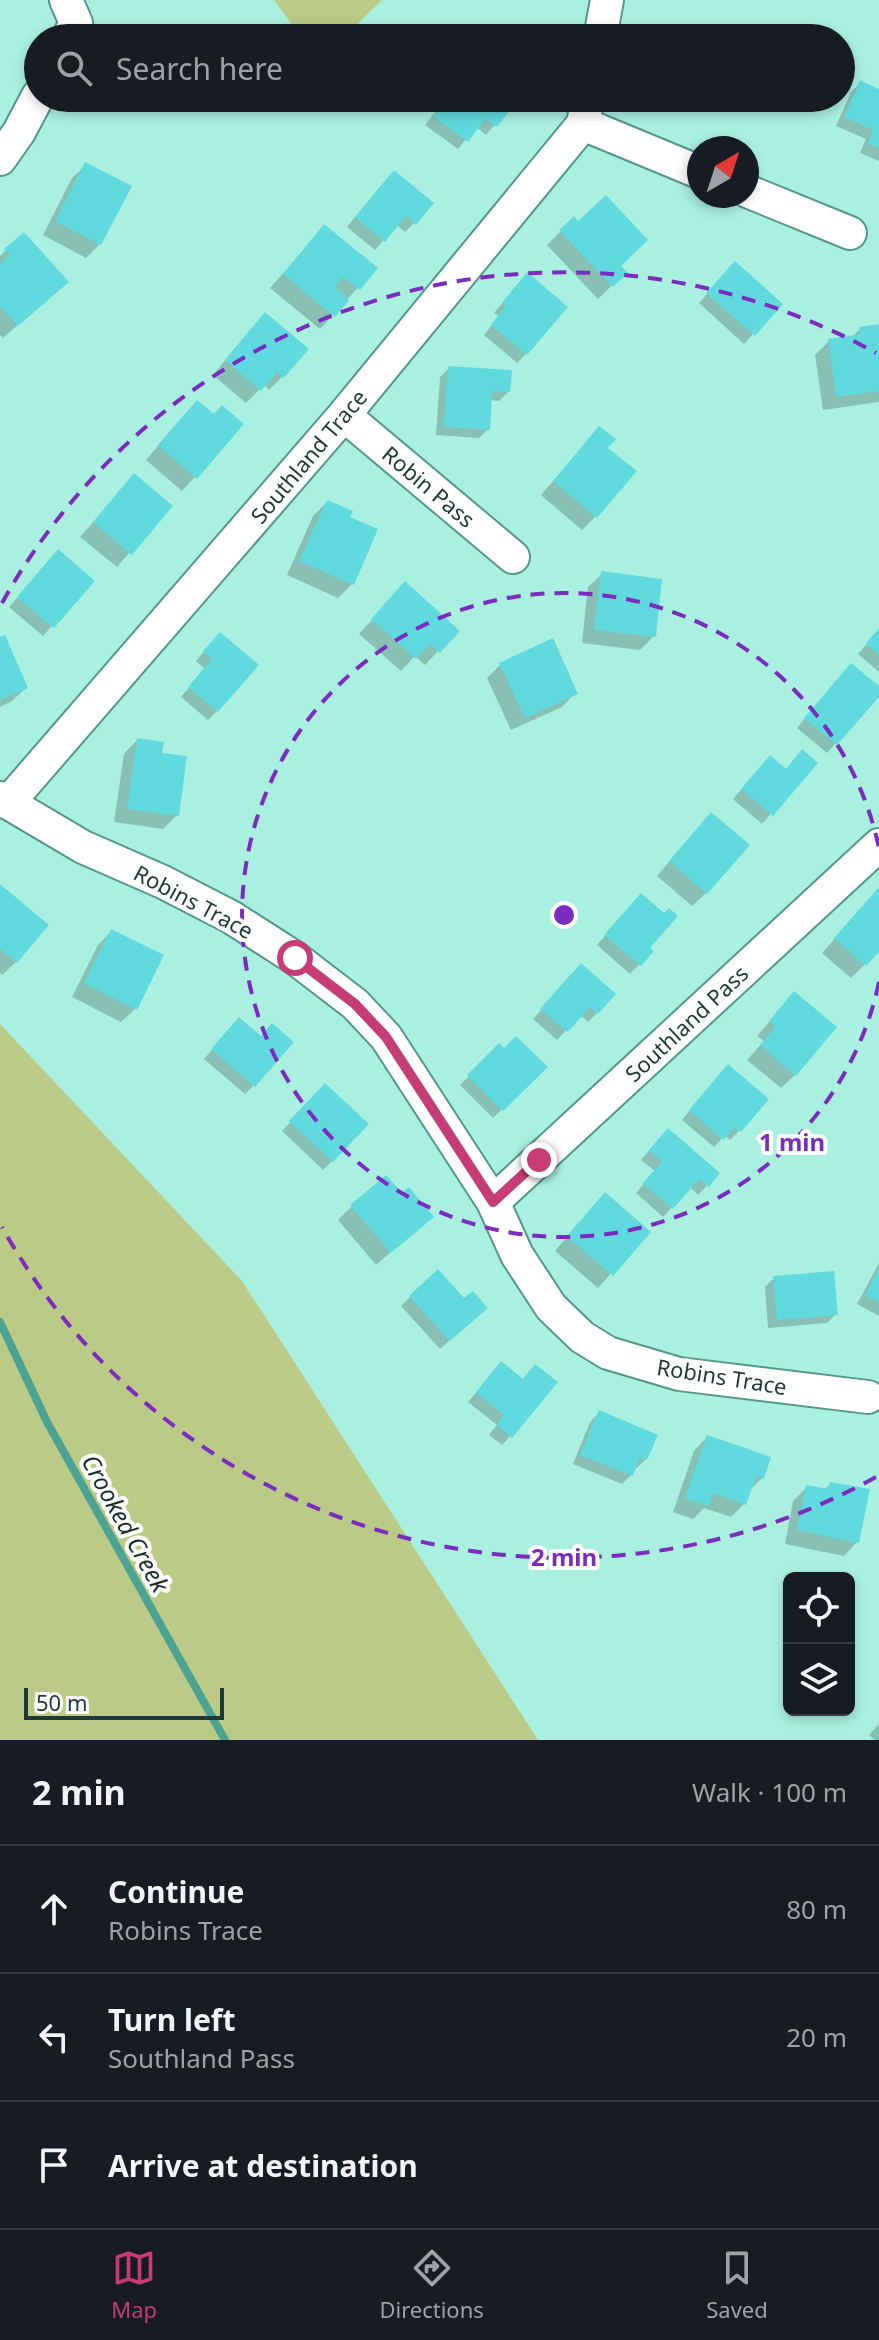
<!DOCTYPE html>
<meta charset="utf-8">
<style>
:root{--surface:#171b24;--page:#242831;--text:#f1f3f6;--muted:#9ea1a6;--line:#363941;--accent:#c63d76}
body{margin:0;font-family:"Noto Sans",sans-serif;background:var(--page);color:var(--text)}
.controls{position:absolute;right:24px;bottom:24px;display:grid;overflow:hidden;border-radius:12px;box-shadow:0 4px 12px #0003}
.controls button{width:72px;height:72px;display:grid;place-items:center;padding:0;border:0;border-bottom:2px solid var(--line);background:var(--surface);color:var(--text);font:40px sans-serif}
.compass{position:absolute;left:687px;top:136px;width:72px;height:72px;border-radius:50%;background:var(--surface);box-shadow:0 4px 12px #0003;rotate:39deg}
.scale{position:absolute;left:24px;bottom:20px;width:200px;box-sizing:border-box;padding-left:8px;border:4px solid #1d3933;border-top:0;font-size:22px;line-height:28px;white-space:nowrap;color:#1d3933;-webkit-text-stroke:6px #fff;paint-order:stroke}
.stop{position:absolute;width:24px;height:24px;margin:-18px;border:6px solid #c63d76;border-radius:50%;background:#fff}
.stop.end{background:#c63d76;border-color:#fff;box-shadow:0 2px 8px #0008}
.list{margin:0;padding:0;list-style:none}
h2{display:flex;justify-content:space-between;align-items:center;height:104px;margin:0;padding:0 32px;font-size:34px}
h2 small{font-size:26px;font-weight:400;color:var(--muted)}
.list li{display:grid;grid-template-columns:52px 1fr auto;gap:24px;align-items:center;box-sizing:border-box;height:128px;padding:0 32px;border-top:2px solid var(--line)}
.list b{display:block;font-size:30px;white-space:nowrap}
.list p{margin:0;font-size:26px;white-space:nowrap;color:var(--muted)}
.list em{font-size:26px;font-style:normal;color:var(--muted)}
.icon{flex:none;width:44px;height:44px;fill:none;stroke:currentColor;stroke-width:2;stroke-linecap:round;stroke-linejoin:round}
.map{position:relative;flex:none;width:879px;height:1740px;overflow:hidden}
.search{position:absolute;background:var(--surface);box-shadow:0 4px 12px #0003;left:24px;right:24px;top:24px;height:88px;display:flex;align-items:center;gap:20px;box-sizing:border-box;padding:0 28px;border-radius:44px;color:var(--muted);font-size:30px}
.sheet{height:488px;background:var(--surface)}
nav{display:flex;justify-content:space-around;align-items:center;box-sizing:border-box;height:112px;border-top:2px solid var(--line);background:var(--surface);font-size:22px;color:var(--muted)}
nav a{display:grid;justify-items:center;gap:4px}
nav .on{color:var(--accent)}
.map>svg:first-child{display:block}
.green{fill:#bbca86}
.shadow{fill:#0003}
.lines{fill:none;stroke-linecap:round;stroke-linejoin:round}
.stream{stroke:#4da393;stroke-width:8}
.building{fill:#61dadf}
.minor-casing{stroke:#539789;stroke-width:36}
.minor{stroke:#fff;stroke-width:32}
.route{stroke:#c63d76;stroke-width:10}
.ring{fill:none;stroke:#7b2cbf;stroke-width:4;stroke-dasharray:14 10}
.labels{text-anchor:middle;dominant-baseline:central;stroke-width:8;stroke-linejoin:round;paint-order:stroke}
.street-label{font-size:22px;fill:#1d3933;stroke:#fff}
.water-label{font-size:24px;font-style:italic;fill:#1a2f2a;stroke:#fff}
.centre{fill:#7b2cbf;stroke:#fff;stroke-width:4}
.ring-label{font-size:24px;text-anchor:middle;font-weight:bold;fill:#7b2cbf;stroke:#fff;stroke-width:8;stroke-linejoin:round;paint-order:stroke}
</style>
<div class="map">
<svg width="879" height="1740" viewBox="0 0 879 1740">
<rect width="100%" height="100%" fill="#aaf0e0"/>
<path class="green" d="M274,0H382L343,38H302Z
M0,1024L242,1281L538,1740H0Z"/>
<path class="shadow" d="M860,83L879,91V161L860,153L866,139L836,126L851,92Z
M446,98H501L511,105L486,135L476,127L458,149L425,125Z
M648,98H708L705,101L649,108Z
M86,165L100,244L86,258L43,235L72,178Z
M385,181L414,223L405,232L397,225L375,250L347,227Z
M573,219L625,273L598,299L547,245Z
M324,227L375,269L320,329L270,288Z
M6,250L52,295L3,338L0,335V256Z
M726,273L780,304L744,344L699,303Z
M518,284L526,354L517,363L484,335L499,316L494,313Z
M879,326V402L823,410L815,355L829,341L851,338L860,329Z
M251,329L283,376L269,390L264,385L246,403L213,375Z
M449,368L508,392L499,401L490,400L488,429L479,438L436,435L440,377Z
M183,416L195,477L182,491L146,460Z
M599,428L606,448L596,516L582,530L541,495Z
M134,476L170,506L117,567L80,537Z
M327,502L348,518L352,584L338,598L287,575L313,516Z
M49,561L92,581L43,636L9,607Z
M602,574L654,636L640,650L582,643L588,587Z
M392,598L457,631L425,665L415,656L401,671L359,634Z
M879,630V672L858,654Z
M0,640L26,688L12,701L0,707Z
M211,643L217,711L208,720L181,697L205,669L196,661Z
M501,664L575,693L562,707L511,730L487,678Z
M842,674L879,689V694L827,753L797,728Z
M137,740L160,754L177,815L163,829L114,822L124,754Z
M815,763L762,824L733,799L761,767L785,771Z
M698,828L706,893L692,906L657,876Z
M0,887L16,962L2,975L0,973Z
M879,889V950L851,978L822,953Z
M632,905L647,948L651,952L630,974L597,945Z
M112,931L135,1009L121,1022L72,997L98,945Z
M572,975L597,1013L588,1022L580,1015L557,1040L533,1019Z
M781,1008L795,1075L781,1088L747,1060L764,1041L757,1036Z
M230,1029L260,1038L254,1085L245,1094L204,1059Z
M499,1046L545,1067L493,1118L460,1085Z
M719,1076L739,1131L730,1140L725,1135L714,1147L682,1120Z
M325,1086L332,1161L323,1170L282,1131Z
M659,1139L718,1174L698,1195L690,1187L663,1217L636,1193L655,1171L641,1160Z
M402,1196L431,1217L376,1265L338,1220L352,1206Z
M592,1208L648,1232L598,1288L555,1251Z
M879,1263V1316L857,1304Z
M774,1278L836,1314L827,1323L768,1328L765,1287Z
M410,1297L476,1317L440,1349L401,1306Z
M493,1373L510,1436L502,1445L489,1435L497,1425L468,1402Z
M599,1413L646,1459L637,1468L634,1467L631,1475L622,1484L573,1464L590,1422Z
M707,1437L762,1478L749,1491L744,1504L731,1517L704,1508L693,1519L673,1512L694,1451Z
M830,1484L857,1542L844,1556L785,1544L793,1501L807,1487L823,1491Z
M879,1724V1740H875L869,1735Z"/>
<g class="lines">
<path class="stream" d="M0,1322L47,1422L225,1740"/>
</g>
<path class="building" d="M713,29L714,38H659V36Z
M860,80L879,89V148L868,144L873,130L844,117Z
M446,98H505L514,105L497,127L485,119L468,142L433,116Z
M85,162L132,186L101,245L55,221Z
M394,170L434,203L416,225L406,216L385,242L355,217Z
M606,195L648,240L621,266L628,273L613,287L559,230L574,216L578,221Z
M324,224L378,268L360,290L343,277L335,287L349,300L335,317L283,274Z
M24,232L69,282L18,326L0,306V265L10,255L4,249Z
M735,261L783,304L755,336L706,293Z
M527,272L568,307L527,355L491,325L506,306L502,303Z
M265,312L309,349L284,378L277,372L261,391L225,360Z
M879,324V391L836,397L828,339L860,334L859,327Z
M448,366L512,370L510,392L492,391L490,430L444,427Z
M197,400L214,414L222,405L244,424L197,479L158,445Z
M599,426L616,439L608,448L637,471L597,518L553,481Z
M134,473L173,506L132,555L93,522Z
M327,500L353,511L350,517L378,529L354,585L299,561Z
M58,549L95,581L54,628L17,597Z
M601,571L662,579L656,637L594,630Z
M405,581L460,631L440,653L430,644L416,659L371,619Z
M879,628V655L866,643Z
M220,632L259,665L218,712L188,687L212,659L203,651Z
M5,635L28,688L0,700V637Z
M553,638L578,694L525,718L499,663Z
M851,663L879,686V697L837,745L804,718Z
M137,738L164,742L162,753L187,756L179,816L127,809Z
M802,749L818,763L773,816L741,789L770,755L786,769Z
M711,812L750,845L707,894L669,861Z
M0,884L49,925L17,963L0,949Z
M879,887V952L866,966L834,938Z
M641,893L664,913L669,908L678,916L650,948L654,951L641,966L604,935Z
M111,929L164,955L137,1010L84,983Z
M581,963L616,994L598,1014L590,1007L568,1032L540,1009Z
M794,991L837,1027L796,1076L760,1045L776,1026L769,1021Z
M239,1017L261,1036L272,1023L294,1042L255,1087L211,1049Z
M516,1036L548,1067L503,1111L467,1075L499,1043L504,1048Z
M728,1064L769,1099L741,1132L735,1127L724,1140L689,1110Z
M325,1083L369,1124L333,1162L289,1121Z
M668,1128L720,1173L709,1187L699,1179L673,1209L643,1183L662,1161L649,1150Z
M386,1175L402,1193L409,1187L434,1217L391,1253L350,1205Z
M605,1192L651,1232L613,1276L567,1236Z
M879,1268V1303L865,1295Z
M438,1269L464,1298L473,1291L488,1308L450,1341L409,1296Z
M834,1271L838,1315L777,1320L773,1276Z
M501,1361L523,1379L535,1364L558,1382L512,1438L497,1425L504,1415L476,1392Z
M599,1410L658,1435L647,1460L640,1457L633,1476L580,1455Z
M707,1435L771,1457L764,1479L756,1476L746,1505L713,1493L709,1506L685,1498Z
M830,1482L870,1489L859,1543L797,1530L806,1485L828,1489Z"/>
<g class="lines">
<defs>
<path id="minor" d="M66,0L76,23L68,38
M600,38L607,0
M583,124L699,172
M0,159L19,132L38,96
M747,191L850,233
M344,415L513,557
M0,798L83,847L163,882L231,917L295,958L355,1004L386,1037L493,1202L517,1255L551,1307L582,1337L608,1353L679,1374L868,1397
M8,803L344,415L583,124L588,98
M493,1202L879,845"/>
</defs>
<use href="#minor" class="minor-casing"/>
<use href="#minor" class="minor"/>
</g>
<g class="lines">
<path class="route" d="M295,958L355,1004L386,1037L493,1202L539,1160"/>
</g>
<g class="ring">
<path d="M879 982A322 322 0 1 1 879 848"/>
<path d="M876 1477A643 643 0 0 1 2 1227M2 603A643 643 0 0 1 876 353"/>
</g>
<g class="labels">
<g class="street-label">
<text transform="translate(308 456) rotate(-50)">Southland Trace</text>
<text transform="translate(429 486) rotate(40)">Robin Pass</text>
<text transform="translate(194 901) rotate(28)">Robins Trace</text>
<text transform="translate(686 1023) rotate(-43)">Southland Pass</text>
<text transform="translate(722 1376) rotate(9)">Robins Trace</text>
</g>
<g class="water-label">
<text transform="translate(126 1523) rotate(61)">Crooked Creek</text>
</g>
</g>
<circle cx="564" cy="915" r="12" class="centre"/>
<g class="ring-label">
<text x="792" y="1151">1 min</text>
<text x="564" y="1566">2 min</text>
</g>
</svg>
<div class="controls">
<button><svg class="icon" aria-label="locate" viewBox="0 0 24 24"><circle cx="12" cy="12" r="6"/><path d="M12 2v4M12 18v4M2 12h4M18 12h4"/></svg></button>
<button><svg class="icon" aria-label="layers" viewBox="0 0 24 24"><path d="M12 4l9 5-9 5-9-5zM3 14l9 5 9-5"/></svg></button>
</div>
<svg class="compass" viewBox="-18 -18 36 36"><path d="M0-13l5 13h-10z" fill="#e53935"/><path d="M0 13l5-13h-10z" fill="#9ea1a6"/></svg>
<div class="scale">50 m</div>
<div class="stop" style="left:295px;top:958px"></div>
<div class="stop end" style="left:539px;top:1160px"></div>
<div class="search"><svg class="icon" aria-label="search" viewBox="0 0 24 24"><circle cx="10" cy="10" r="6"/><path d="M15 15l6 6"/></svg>Search here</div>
</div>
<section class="sheet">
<h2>2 min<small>Walk · 100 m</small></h2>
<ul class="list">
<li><svg class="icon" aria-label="ahead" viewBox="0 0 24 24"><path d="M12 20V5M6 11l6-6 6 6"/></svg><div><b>Continue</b><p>Robins Trace</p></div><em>80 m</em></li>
<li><svg class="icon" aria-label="left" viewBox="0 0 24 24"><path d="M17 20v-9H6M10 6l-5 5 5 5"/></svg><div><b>Turn left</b><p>Southland Pass</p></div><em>20 m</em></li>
<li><svg class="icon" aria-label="arrive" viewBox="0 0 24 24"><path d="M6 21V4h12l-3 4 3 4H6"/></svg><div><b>Arrive at destination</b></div></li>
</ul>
</section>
<nav>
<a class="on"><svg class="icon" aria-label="map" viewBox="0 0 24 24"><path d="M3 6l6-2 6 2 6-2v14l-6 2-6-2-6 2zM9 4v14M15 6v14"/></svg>Map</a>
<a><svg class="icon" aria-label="directions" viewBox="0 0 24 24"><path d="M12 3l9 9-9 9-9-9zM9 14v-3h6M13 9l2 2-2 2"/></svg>Directions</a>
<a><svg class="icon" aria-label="saved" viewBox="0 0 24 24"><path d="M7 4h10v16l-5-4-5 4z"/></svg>Saved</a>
</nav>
